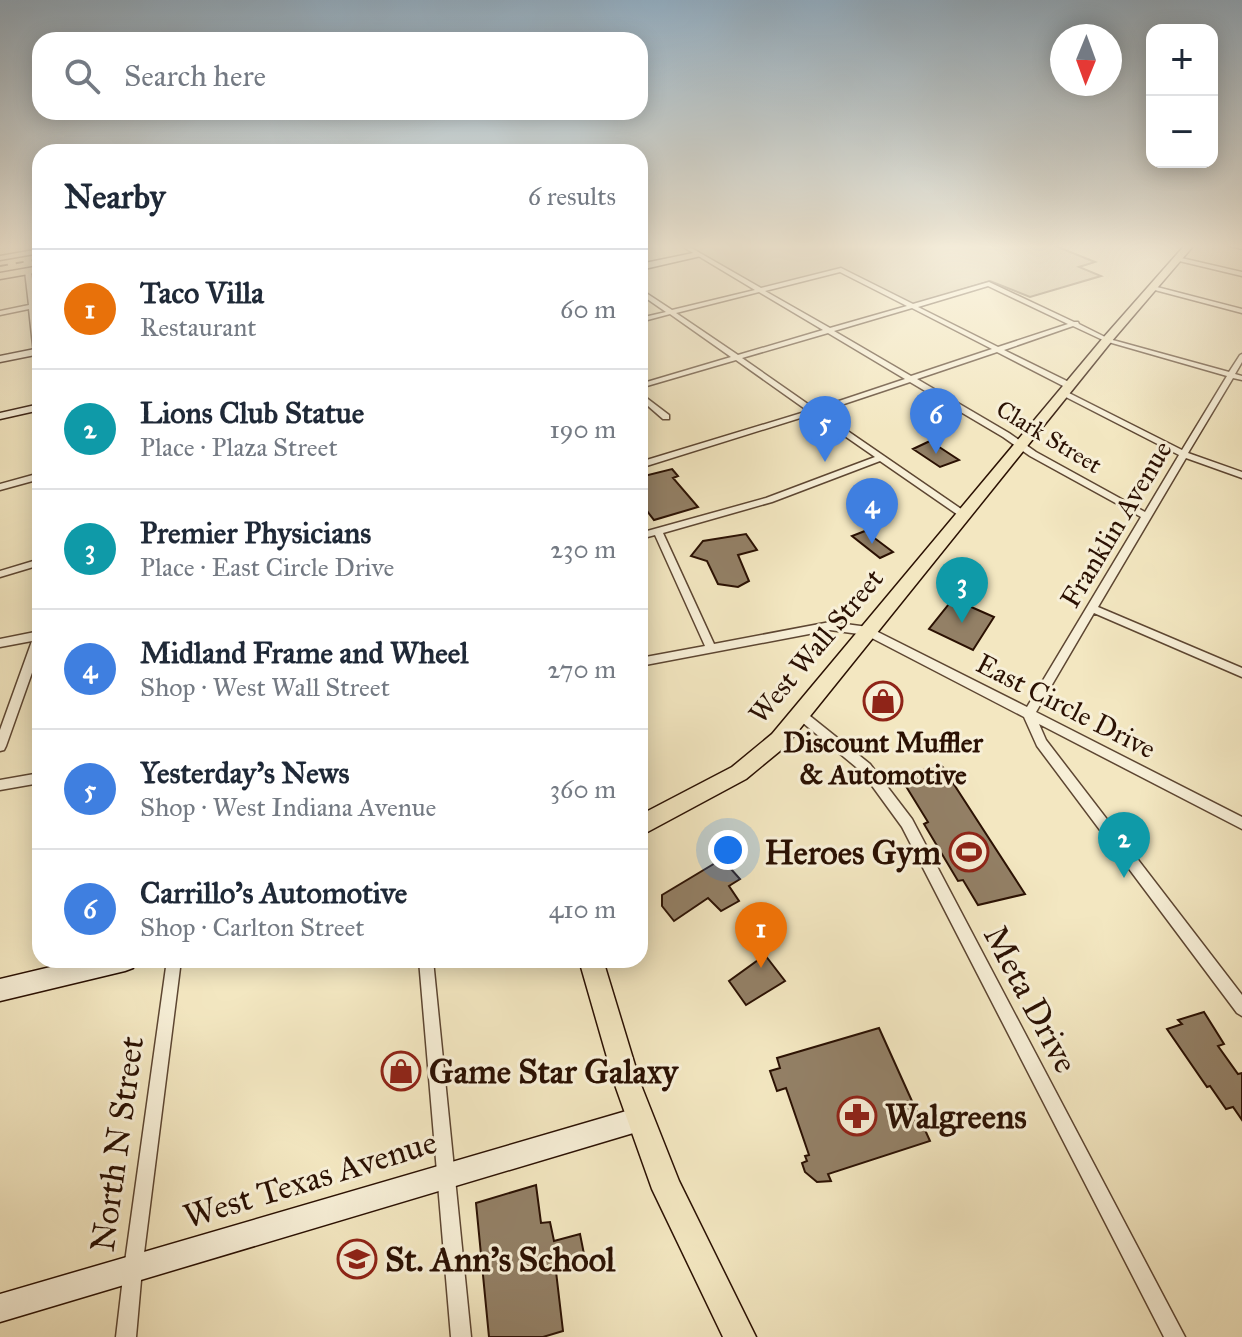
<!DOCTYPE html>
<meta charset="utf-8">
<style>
:root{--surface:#fff;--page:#f2f2f3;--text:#1f2937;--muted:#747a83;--line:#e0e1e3;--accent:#0f766e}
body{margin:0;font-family:"IM FELL Great Primer",serif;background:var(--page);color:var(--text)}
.controls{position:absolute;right:24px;top:24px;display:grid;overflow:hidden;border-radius:16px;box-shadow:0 4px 20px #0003}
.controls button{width:72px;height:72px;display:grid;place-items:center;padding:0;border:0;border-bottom:2px solid var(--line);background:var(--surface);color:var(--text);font:40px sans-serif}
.compass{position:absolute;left:1050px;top:24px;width:72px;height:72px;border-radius:50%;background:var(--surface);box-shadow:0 4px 20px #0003;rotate:181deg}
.you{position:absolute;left:728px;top:850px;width:28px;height:28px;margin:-20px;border:6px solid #fff;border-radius:50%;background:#1a73e8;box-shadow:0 0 0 12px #1a73e833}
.badge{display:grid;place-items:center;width:52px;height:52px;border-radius:50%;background:var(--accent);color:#fff;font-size:26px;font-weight:700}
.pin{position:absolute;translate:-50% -66px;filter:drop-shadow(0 2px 4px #0008)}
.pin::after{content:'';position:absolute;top:42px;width:28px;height:24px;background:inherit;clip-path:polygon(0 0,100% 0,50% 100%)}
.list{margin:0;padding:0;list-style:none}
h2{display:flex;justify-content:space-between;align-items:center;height:104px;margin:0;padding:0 32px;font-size:34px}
h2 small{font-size:26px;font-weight:400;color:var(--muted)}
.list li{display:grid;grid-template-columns:52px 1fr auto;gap:24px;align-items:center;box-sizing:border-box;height:120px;padding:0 32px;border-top:2px solid var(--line)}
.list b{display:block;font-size:30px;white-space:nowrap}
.list p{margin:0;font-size:26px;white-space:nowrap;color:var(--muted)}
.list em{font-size:26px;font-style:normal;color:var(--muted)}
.icon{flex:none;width:44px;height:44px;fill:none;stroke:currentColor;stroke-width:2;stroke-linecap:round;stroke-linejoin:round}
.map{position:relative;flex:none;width:1242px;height:1337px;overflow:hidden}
.search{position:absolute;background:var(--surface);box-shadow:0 4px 20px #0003;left:32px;top:32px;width:616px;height:88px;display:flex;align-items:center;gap:20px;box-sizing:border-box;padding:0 28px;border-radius:24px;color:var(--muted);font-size:30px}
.panel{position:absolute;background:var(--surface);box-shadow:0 4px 20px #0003;left:32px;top:144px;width:616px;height:824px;border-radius:24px}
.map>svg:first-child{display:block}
.green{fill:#d1c3a1;stroke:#7e6a52;stroke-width:2}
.building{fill:#938066;stroke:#2b1103;stroke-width:2}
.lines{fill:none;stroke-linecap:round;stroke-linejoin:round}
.street-casing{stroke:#5d4632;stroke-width:3}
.secondary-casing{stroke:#2b1103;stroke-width:3}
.primary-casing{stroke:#2b1103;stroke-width:3}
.street{fill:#f7efd7;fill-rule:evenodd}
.secondary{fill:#f7efd7;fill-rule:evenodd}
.primary{fill:#f3e7c1;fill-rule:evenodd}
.rail{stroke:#2b1103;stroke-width:2;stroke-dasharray:8 8;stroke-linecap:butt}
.labels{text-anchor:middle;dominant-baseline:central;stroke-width:6;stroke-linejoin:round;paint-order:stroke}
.far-street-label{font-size:24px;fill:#2b1103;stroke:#f7efd7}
.street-label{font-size:28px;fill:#2b1103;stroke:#f7efd7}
.poi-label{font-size:28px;font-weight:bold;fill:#2b1103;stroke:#f7efd7}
.near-poi-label{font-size:34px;font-weight:bold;fill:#2b1103;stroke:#f7efd7;text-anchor:start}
.near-street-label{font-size:34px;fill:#2b1103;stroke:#f7efd7}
</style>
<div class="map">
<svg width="1242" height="1337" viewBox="0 0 1242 1337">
<rect width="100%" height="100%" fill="#f3e7c1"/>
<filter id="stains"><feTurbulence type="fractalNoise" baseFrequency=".0025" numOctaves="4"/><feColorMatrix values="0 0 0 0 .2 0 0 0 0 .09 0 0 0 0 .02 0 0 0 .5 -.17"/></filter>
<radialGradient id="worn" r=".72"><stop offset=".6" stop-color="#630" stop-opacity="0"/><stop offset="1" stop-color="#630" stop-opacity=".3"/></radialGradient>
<path class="green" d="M684,245H1053L1095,262L1079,267L1101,276L1030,297L990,281L911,305L844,271L759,289Z"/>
<path class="building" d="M930,441L959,460L940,467L913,449Z
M672,469L678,476L673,478L698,507L654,520L640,502V477Z
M865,531L893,552L880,558L852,536Z
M746,534L757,550L738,555L749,581L738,587L718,584L707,561L691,556L703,541Z
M953,599L994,617L973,650L929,629Z
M942,766L1025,894L978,905L963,880L958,881L924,824L928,822L899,775Z
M722,859L740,879L729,886L739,901L721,911L708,898L674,921L662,906V895Z
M765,955L785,981L746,1005L729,981Z
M1204,1012L1224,1044L1218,1046L1238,1074L1242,1073V1120L1233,1107L1226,1109L1210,1086L1207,1087L1167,1029L1182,1024L1178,1020Z
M879,1028L930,1141L828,1174L831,1181L817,1182L805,1172L802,1163L807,1161L805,1156L809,1155L786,1088L777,1091L770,1071L780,1068L777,1058Z
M536,1185L541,1223L550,1222L554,1241L580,1234L584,1254L555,1263L563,1331L543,1337H489L476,1203Z"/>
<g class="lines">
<defs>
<path id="street" d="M680,245H686L761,288L841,268L913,304L989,282L1074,322H1078L1079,324L1109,339L1229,372L1240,355L1242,354V362L1235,374L1242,376V380L1233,378L1188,453L1242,472V478L1186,458L1098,607L1242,668V677L1094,613L1036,712L1242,817V829L1039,724L1046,740L1242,995V1016L1237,1013L1037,746L1024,717L866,635L830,630L640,666V658L705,646L655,535L640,539V533L766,498L875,457L813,414L640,468V462L808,411L736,360L640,388V384L731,357L670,314L640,322V318L666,312L640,294V289L672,310L755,290ZM840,272L907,306L830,328L765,291ZM988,286L1068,324L998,347L918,307ZM759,292L823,330L738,355L676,313ZM912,308L992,349L911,376L834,331ZM1073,326L1105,341L1227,376L1182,450L1067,392L1060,394L1179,455L1145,512L1036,452L1009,433L917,379L997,352L1067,388H1073V384L1004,350ZM828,333L905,379L815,409L742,358ZM910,382L1003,437L1030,456L1141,517L1027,707L868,627L830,622L714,644L663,533L772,502L880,461L961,517H967V513L820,412Z
M1227,245H1242V249Z
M1177,257L1242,272V276L1175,260Z
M28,269L31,271L35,304L40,303V307L36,308L40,344V374L36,372L29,309L0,315V311L29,305L25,271Z
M1153,286L1242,309V313L1151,289V287Z
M640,393L669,415V419H663L640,399Z
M40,473V479L0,490V484Z
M40,559V565L0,577V571Z
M40,631V650L6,746L4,750L0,751V730L32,641L0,647V639Z
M801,710L805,712L870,764L912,819L1185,1337H1164L902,827L862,772L797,718L795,715L797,712Z
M40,773V783L0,790V780Z
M167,960H181L142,1269L136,1337H116L124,1269Z
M419,960H433L471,1337H451Z"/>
<path id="secondary" d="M40,249V253L0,260V256Z
M698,252L701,256L640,270V264Z
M40,348V354L0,362V356Z
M40,404V410L0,419V413Z
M80,960H136L133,968L125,971L0,1001V979Z
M640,1107L649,1110L652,1119L649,1128L640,1131L0,1322V1294Z"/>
<path id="primary" d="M1185,245H1194L1111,342L786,746L746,779L640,836V815L732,767L772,734L1103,338Z
M40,266V272L0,279V273Z
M579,960H603L641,1085L679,1181L756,1337H723L652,1189L615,1085Z"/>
</defs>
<use href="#street" class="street-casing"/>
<use href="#secondary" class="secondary-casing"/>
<use href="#primary" class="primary-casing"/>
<use href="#street" class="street"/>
<use href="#secondary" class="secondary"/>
<use href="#primary" class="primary"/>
<path class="rail" d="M0,266L40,259"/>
</g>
<linearGradient id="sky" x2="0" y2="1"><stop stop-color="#91abbe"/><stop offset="0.57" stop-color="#faf4e3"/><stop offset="1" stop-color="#faf4e3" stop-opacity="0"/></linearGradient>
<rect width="1242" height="432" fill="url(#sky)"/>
<defs>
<symbol id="shop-ring" viewBox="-11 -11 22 22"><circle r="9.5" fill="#f7efd7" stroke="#8f2418" stroke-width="1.5"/><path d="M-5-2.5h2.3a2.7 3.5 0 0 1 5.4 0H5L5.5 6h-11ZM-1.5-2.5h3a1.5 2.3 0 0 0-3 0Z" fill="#8f2418"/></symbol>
<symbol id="stadium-ring" viewBox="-11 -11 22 22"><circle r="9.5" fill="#f7efd7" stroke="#8f2418" stroke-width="1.5"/><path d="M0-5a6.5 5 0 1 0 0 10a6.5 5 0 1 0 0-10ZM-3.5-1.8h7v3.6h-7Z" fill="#8f2418"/></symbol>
<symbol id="pharmacy-ring" viewBox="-11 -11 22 22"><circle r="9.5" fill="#f7efd7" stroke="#8f2418" stroke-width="1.5"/><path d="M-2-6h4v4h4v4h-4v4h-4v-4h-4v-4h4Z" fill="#8f2418"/></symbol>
<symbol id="school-ring" viewBox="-11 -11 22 22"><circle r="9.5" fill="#f7efd7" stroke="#8f2418" stroke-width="1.5"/><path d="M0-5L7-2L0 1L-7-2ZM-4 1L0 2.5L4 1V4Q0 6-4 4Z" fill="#8f2418"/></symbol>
</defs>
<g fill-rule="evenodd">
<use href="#shop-ring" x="861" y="679" width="44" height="44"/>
<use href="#stadium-ring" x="947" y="830" width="44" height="44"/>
<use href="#shop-ring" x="379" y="1049" width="44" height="44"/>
<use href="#pharmacy-ring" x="835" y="1094" width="44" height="44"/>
<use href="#school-ring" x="335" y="1237" width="44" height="44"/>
</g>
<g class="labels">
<g class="far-street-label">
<text transform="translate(1049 437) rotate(31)">Clark Street</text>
</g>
<g class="street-label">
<text transform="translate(1116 524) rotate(-59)">Franklin Avenue</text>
<text transform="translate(816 646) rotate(-50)">West Wall Street</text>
<text transform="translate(1066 706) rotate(27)">East Circle Drive</text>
</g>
<g class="poi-label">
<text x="883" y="742">Discount Muffler<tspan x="883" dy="32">&amp; Automotive</tspan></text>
</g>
<g class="near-poi-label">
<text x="941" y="852" text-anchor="end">Heroes Gym</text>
<text x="429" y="1071">Game Star Galaxy</text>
<text x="885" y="1116">Walgreens</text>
<text x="385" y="1259">St. Ann's School</text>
</g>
<g class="near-street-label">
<text transform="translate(1031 999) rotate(62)">Meta Drive</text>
<text transform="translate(117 1144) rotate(-82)">North N Street</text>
<text transform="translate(310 1179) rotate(-17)">West Texas Avenue</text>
</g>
</g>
<rect width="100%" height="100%" filter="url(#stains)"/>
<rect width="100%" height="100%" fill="url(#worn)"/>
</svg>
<div class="controls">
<button>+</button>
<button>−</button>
</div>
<svg class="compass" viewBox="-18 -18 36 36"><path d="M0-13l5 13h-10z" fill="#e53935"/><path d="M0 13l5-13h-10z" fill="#747a83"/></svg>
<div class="you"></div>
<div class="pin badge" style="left:761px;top:968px;background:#e8710a">1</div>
<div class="pin badge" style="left:1124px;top:878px;background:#0f9aa8">2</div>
<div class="pin badge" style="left:962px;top:623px;background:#0f9aa8">3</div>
<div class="pin badge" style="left:872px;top:544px;background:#3f7fe0">4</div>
<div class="pin badge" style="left:825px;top:462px;background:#3f7fe0">5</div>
<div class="pin badge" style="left:936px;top:454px;background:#3f7fe0">6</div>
<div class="search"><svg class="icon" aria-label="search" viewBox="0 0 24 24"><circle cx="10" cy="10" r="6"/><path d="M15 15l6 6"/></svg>Search here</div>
<section class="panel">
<h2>Nearby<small>6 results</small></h2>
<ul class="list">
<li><span class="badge" style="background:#e8710a">1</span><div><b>Taco Villa</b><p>Restaurant</p></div><em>60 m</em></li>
<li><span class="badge" style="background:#0f9aa8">2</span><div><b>Lions Club Statue</b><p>Place · Plaza Street</p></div><em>190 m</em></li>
<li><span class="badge" style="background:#0f9aa8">3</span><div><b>Premier Physicians</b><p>Place · East Circle Drive</p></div><em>230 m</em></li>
<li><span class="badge" style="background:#3f7fe0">4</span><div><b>Midland Frame and Wheel</b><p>Shop · West Wall Street</p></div><em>270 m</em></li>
<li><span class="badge" style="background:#3f7fe0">5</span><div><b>Yesterday's News</b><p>Shop · West Indiana Avenue</p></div><em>360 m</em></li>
<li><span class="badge" style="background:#3f7fe0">6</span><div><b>Carrillo's Automotive</b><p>Shop · Carlton Street</p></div><em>410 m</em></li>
</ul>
</section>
</div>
